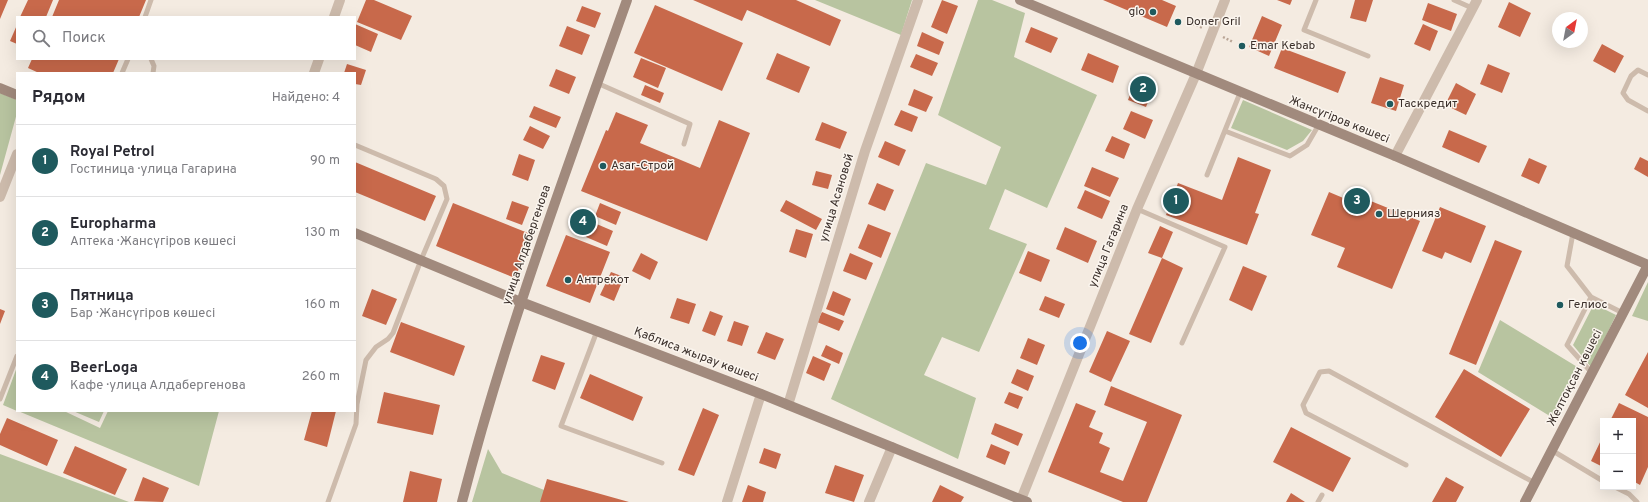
<!DOCTYPE html>
<html lang="ru">
<meta charset="utf-8">
<style>
:root{--surface:#fff;--page:#f7f7f7;--text:#2b2b33;--muted:#7c7c81;--line:#e1e1e2;--accent:#1f5a5e}
body{margin:0;font-family:Overpass,sans-serif;background:var(--page);color:var(--text)}
.controls{position:absolute;right:12px;bottom:12px;display:grid;overflow:hidden;border-radius:0px;box-shadow:0 4px 16px #0002}
.controls button{width:36px;height:36px;display:grid;place-items:center;padding:0;border:0;border-bottom:1px solid var(--line);background:var(--surface);color:var(--text);font:20px sans-serif}
.compass{position:absolute;left:1552px;top:12px;width:36px;height:36px;border-radius:50%;background:var(--surface);box-shadow:0 4px 16px #0002;rotate:32deg}
.you{position:absolute;left:1080px;top:343px;width:14px;height:14px;margin:-10px;border:3px solid #fff;border-radius:50%;background:#1a73e8;box-shadow:0 0 0 6px #1a73e833}
.badge{display:grid;place-items:center;width:26px;height:26px;border-radius:50%;background:var(--accent);color:#fff;font-size:13px;font-weight:700}
.pin{position:absolute;translate:-50% -50%;border:2px solid #fff;box-shadow:0 1px 4px #0006}
.list{margin:0;padding:0;list-style:none}
h2{display:flex;justify-content:space-between;align-items:center;height:52px;margin:0;padding:0 16px;font-size:17px}
h2 small{font-size:13px;font-weight:400;color:var(--muted)}
.list li{display:grid;grid-template-columns:26px 1fr auto;gap:12px;align-items:center;box-sizing:border-box;height:72px;padding:0 16px;border-top:1px solid var(--line)}
.list b{display:block;font-size:15px;white-space:nowrap}
.list p{margin:0;font-size:13px;white-space:nowrap;color:var(--muted)}
.list em{font-size:13px;font-style:normal;color:var(--muted)}
.icon{flex:none;width:22px;height:22px;fill:none;stroke:currentColor;stroke-width:2;stroke-linecap:round;stroke-linejoin:round}
.map{position:relative;flex:none;width:1648px;height:502px;overflow:hidden}
.search{position:absolute;background:var(--surface);box-shadow:0 4px 16px #0002;left:16px;top:16px;width:340px;height:44px;display:flex;align-items:center;gap:10px;box-sizing:border-box;padding:0 14px;border-radius:0px;color:var(--muted);font-size:15px}
.panel{position:absolute;background:var(--surface);box-shadow:0 4px 16px #0002;left:16px;top:72px;width:340px;height:340px;border-radius:0px}
.map>svg:first-child{display:block}
.green{fill:#b8c4a0}
.building{fill:#c8694b}
.lines{fill:none;stroke-linecap:round;stroke-linejoin:round}
.path{stroke:#b9a596;stroke-width:2.5;stroke-dasharray:2 2;stroke-linecap:butt}
.lane{stroke:#cdbbac;stroke-width:5}
.street{stroke:#cdbbac;stroke-width:10}
.secondary{stroke:#a18a7d;stroke-width:10}
.poi-dot{fill:#1f5a5e;stroke:#fbf5ee;stroke-width:1.5}
.labels{text-anchor:middle;dominant-baseline:central;stroke-width:3;stroke-linejoin:round;paint-order:stroke}
.poi-label{font-size:12px;fill:#3b302b;stroke:#fbf5ee;text-anchor:start}
.street-label{font-size:12px;fill:#3b302b;stroke:#fbf5ee}
</style>
<div class="map">
<svg width="1648" height="502" viewBox="0 0 1648 502">
<rect width="100%" height="100%" fill="#f4ebe1"/>
<path class="green" d="M815,0H912L901,35Z
M978,0H992L1025,13L1014,57L1097,95L1047,208L1005,189L989,229L1027,244L979,352L942,337L924,375L976,398L958,459L831,399L926,163L986,185L1001,147L938,115Z
M0,93L17,100V113L0,175Z
M1243,100L1312,130L1303,141L1287,150L1231,128Z
M1648,282V321L1632,316Z
M1594,304L1616,315L1591,367L1573,345Z
M1500,320L1579,368L1553,418L1478,372Z
M17,367V411L3,405Z
M18,411H64L100,428L108,411H219L199,486Z
M73,411H104L99,422Z
M488,449L502,473L574,502H472Z
M0,454L129,502H0Z"/>
<path class="building" d="M0,0H8L0,19Z
M28,0H53L46,17H20Z
M59,0H146L139,17H52Z
M366,0H374L412,16L401,40L357,22Z
M693,0H796L841,20L830,46L747,10L742,21Z
M942,0L958,6L947,34L931,27Z
M1103,0H1162L1176,6L1167,27Z
M1277,0H1292L1290,5Z
M1355,0H1373L1366,22L1350,18Z
M1509,2L1531,13L1520,37L1498,27Z
M1428,3L1457,14L1451,31L1422,20Z
M655,5L743,43L722,91L634,53Z
M582,6L601,13L595,28L576,21Z
M1262,16L1282,25L1269,56L1249,47Z
M355,24L378,34L371,52L355,45Z
M1423,24L1438,31L1430,51L1414,44Z
M17,25V44L10,41Z
M567,26L590,35L582,55L559,46Z
M1031,27L1058,38L1051,53L1025,42Z
M922,32L944,42L939,55L917,46Z
M1602,44L1624,56L1615,73L1593,61Z
M1282,48L1346,72L1338,93L1274,68Z
M777,53L810,67L799,93L766,79Z
M1088,53L1119,66L1113,83L1081,70Z
M916,54L938,63L932,76L910,67Z
M641,58L666,68L658,88L633,77Z
M32,59H119L113,73H39L28,68Z
M347,64L366,70L361,85L355,84V73H344Z
M1488,64L1510,73L1502,93L1480,84Z
M556,69L576,77L569,94L549,86Z
M1380,77L1404,85L1396,111L1371,103Z
M1135,82L1153,89L1146,107L1128,100Z
M1456,83L1476,94L1466,115L1445,105Z
M645,85L664,93L660,103L641,95Z
M914,89L933,97L926,112L908,105Z
M534,106L561,117L556,128L529,117Z
M901,110L918,117L912,132L894,125Z
M1131,111L1153,120L1145,139L1123,129Z
M616,112L648,125L640,143L700,168L719,120L750,133L707,241L581,191L606,130L608,131Z
M822,122L847,132L840,149L815,140Z
M530,126L550,136L543,149L523,140Z
M1449,130L1487,146L1479,163L1442,147Z
M1112,136L1130,144L1124,159L1105,151Z
M885,141L906,150L899,166L878,157Z
M519,154L535,160L528,181L512,175Z
M1238,157L1271,170L1255,213L1259,214L1247,245L1166,215L1178,183L1222,200Z
M1640,157L1648,161V177L1634,169Z
M1529,158L1547,166L1539,184L1521,176Z
M355,162L436,196L425,221L355,192Z
M1092,167L1119,178L1110,197L1084,186Z
M816,171L832,175L828,189L812,185Z
M877,183L894,190L885,211L868,204Z
M1085,190L1110,201L1102,219L1077,208Z
M1329,192L1348,200L1351,193L1420,221L1392,289L1337,267L1345,248L1311,235Z
M786,200L822,219L816,230L780,211Z
M512,201L529,207L522,225L506,219Z
M453,203L533,235L515,278L436,246Z
M600,203L621,212L616,225L595,216Z
M1440,207L1486,226L1471,263L1445,252L1442,259L1422,251Z
M592,222L613,231L607,246L586,237Z
M868,224L891,233L881,258L858,248Z
M1160,226L1173,232L1162,258L1148,253Z
M1065,227L1097,241L1088,263L1056,249Z
M796,229L813,234L806,258L789,252Z
M566,235L610,252L590,303L546,286Z
M1495,240L1522,251L1476,365L1449,354Z
M1028,251L1050,260L1041,282L1019,273Z
M641,253L658,262L650,280L632,271Z
M850,253L873,263L866,280L843,271Z
M1162,258L1183,268L1151,343L1129,334Z
M1243,266L1267,276L1252,311L1229,300Z
M611,272L624,277L614,301L600,295Z
M372,289L397,299L386,325L362,316Z
M833,291L851,299L844,316L826,309Z
M1045,296L1065,304L1059,318L1039,310Z
M677,298L696,304L689,324L670,318Z
M0,309L5,311L0,324Z
M710,311L723,316L715,336L702,331Z
M822,312L844,321L839,331L817,322Z
M734,321L749,326L742,346L727,341Z
M401,322L465,346L454,376L390,352Z
M1107,331L1130,341L1111,382L1089,372Z
M766,332L784,339L775,360L757,353Z
M1028,338L1045,345L1037,365L1020,358Z
M826,345L843,353L839,364L821,356Z
M1648,352V408L1625,395Z
M541,355L565,363L555,390L532,381Z
M813,356L831,364L824,381L806,373Z
M1017,369L1034,376L1028,391L1011,383Z
M1464,369L1530,409L1501,457L1435,417Z
M590,374L643,397L633,421L580,398Z
M1111,386L1182,415L1147,502H1123L1048,472L1076,403L1096,411L1089,427L1103,433L1099,443L1110,448L1100,472L1123,481L1147,422L1104,405Z
M384,392L440,405L433,435L377,423Z
M1009,392L1023,397L1018,409L1004,403Z
M1619,403L1648,417V467L1640,485L1633,481V421H1610Z
M703,408L719,415L694,476L678,470Z
M312,411H336L327,447L304,440Z
M7,418L58,440L47,466L0,445V434Z
M995,423L1023,434L1018,446L991,434Z
M1291,427L1351,458L1333,492L1273,462Z
M1603,436V467L1591,461Z
M991,444L1010,452L1005,465L986,457Z
M75,446L127,469L115,495L63,473Z
M764,448L781,454L776,469L759,463Z
M835,465L864,475L854,502L825,493Z
M410,471L442,479L437,502H403Z
M143,477L169,488L163,502L134,501Z
M1446,477L1464,487L1456,502H1432Z
M547,479L629,502H540Z
M748,485L766,492L763,502H742Z
M940,485L964,497L961,502H932Z
M1291,493L1305,502H1286Z"/>
<g class="lines">
<path class="path" d="M1189,22L1203,28
M1223,37L1233,42"/>
<path class="lane" d="M1316,0L1304,30L1368,56
M1454,0L1472,8
M145,17L151,0
M151,59L154,66L153,73
M122,73L128,59
M1648,75L1638,70L1631,76L1623,93L1628,100L1648,111
M597,83L690,124L684,144
M1225,131L1290,156L1307,145L1318,126
M1207,175L1240,93
M1137,209L1225,247L1182,343
M1573,233L1567,266L1591,297
M597,331L561,426L662,463
M1592,373L1567,345L1591,297L1623,313
M0,399L17,356
M1553,451L1603,481
M1406,465L1306,413L1303,405L1320,372L1329,371L1535,483
M1615,487L1629,494L1637,502
M328,502L356,424L357,404L366,360L376,347L388,339L393,333L421,260L447,199L444,186L436,179L355,145
M1318,502L1322,495"/>
<path class="street" d="M334,17L340,0
M314,73L319,59
M1395,156L1477,0
M0,197L17,154
M788,405L865,151L918,0
M727,502L761,394
M869,502L892,447
M1020,502L1137,209L1196,74L1225,0"/>
<path class="secondary" d="M1020,0L1395,156L1648,265
M0,88L17,95
M355,233L521,302L761,394L1027,502
M462,502C506,331 568,166 627,0
M1525,502L1648,265"/>
</g>
<g class="poi-dot">
<circle cx="1153" cy="12" r="4"/>
<circle cx="1178" cy="22" r="4"/>
<circle cx="1242" cy="46" r="4"/>
<circle cx="1390" cy="104" r="4"/>
<circle cx="603" cy="166" r="4"/>
<circle cx="1379" cy="214" r="4"/>
<circle cx="568" cy="280" r="4"/>
<circle cx="1560" cy="305" r="4"/>
</g>
<g class="labels">
<g class="poi-label">
<text x="1145" y="12" text-anchor="end">glo</text>
<text x="1186" y="22">Doner Gril</text>
<text x="1250" y="46">Emar Kebab</text>
<text x="1398" y="104">Таскредит</text>
<text x="611" y="166">Asar-Строй</text>
<text x="1387" y="214">Шернияз</text>
<text x="576" y="280">Антрекот</text>
<text x="1568" y="305">Гелиос</text>
</g>
<g class="street-label">
<text transform="translate(1339 120) rotate(22)">Жансүгіров көшесі</text>
<text transform="translate(837 198) rotate(-73)">улица Асановой</text>
<text transform="translate(527 245) rotate(-71)">улица Алдабергенова</text>
<text transform="translate(1109 246) rotate(-68)">улица Гагарина</text>
<text transform="translate(696 355) rotate(21)">Қаблиса жырау көшесі</text>
<text transform="translate(1575 378) rotate(-63)">Желтоқсан көшесі</text>
</g>
</g>
</svg>
<div class="controls">
<button>+</button>
<button>−</button>
</div>
<svg class="compass" viewBox="-18 -18 36 36"><path d="M0-13l5 13h-10z" fill="#e53935"/><path d="M0 13l5-13h-10z" fill="#7c7c81"/></svg>
<div class="you"></div>
<div class="pin badge" style="left:1176px;top:201px">1</div>
<div class="pin badge" style="left:1143px;top:89px">2</div>
<div class="pin badge" style="left:1357px;top:201px">3</div>
<div class="pin badge" style="left:583px;top:222px">4</div>
<div class="search"><svg class="icon" aria-label="search" viewBox="0 0 24 24"><circle cx="10" cy="10" r="6"/><path d="M15 15l6 6"/></svg>Поиск</div>
<section class="panel">
<h2>Рядом<small>Найдено: 4</small></h2>
<ul class="list">
<li><span class="badge">1</span><div><b>Royal Petrol</b><p>Гостиница · улица Гагарина</p></div><em>90 m</em></li>
<li><span class="badge">2</span><div><b>Europharma</b><p>Аптека · Жансүгіров көшесі</p></div><em>130 m</em></li>
<li><span class="badge">3</span><div><b>Пятница</b><p>Бар · Жансүгіров көшесі</p></div><em>160 m</em></li>
<li><span class="badge">4</span><div><b>BeerLoga</b><p>Кафе · улица Алдабергенова</p></div><em>260 m</em></li>
</ul>
</section>
</div>
